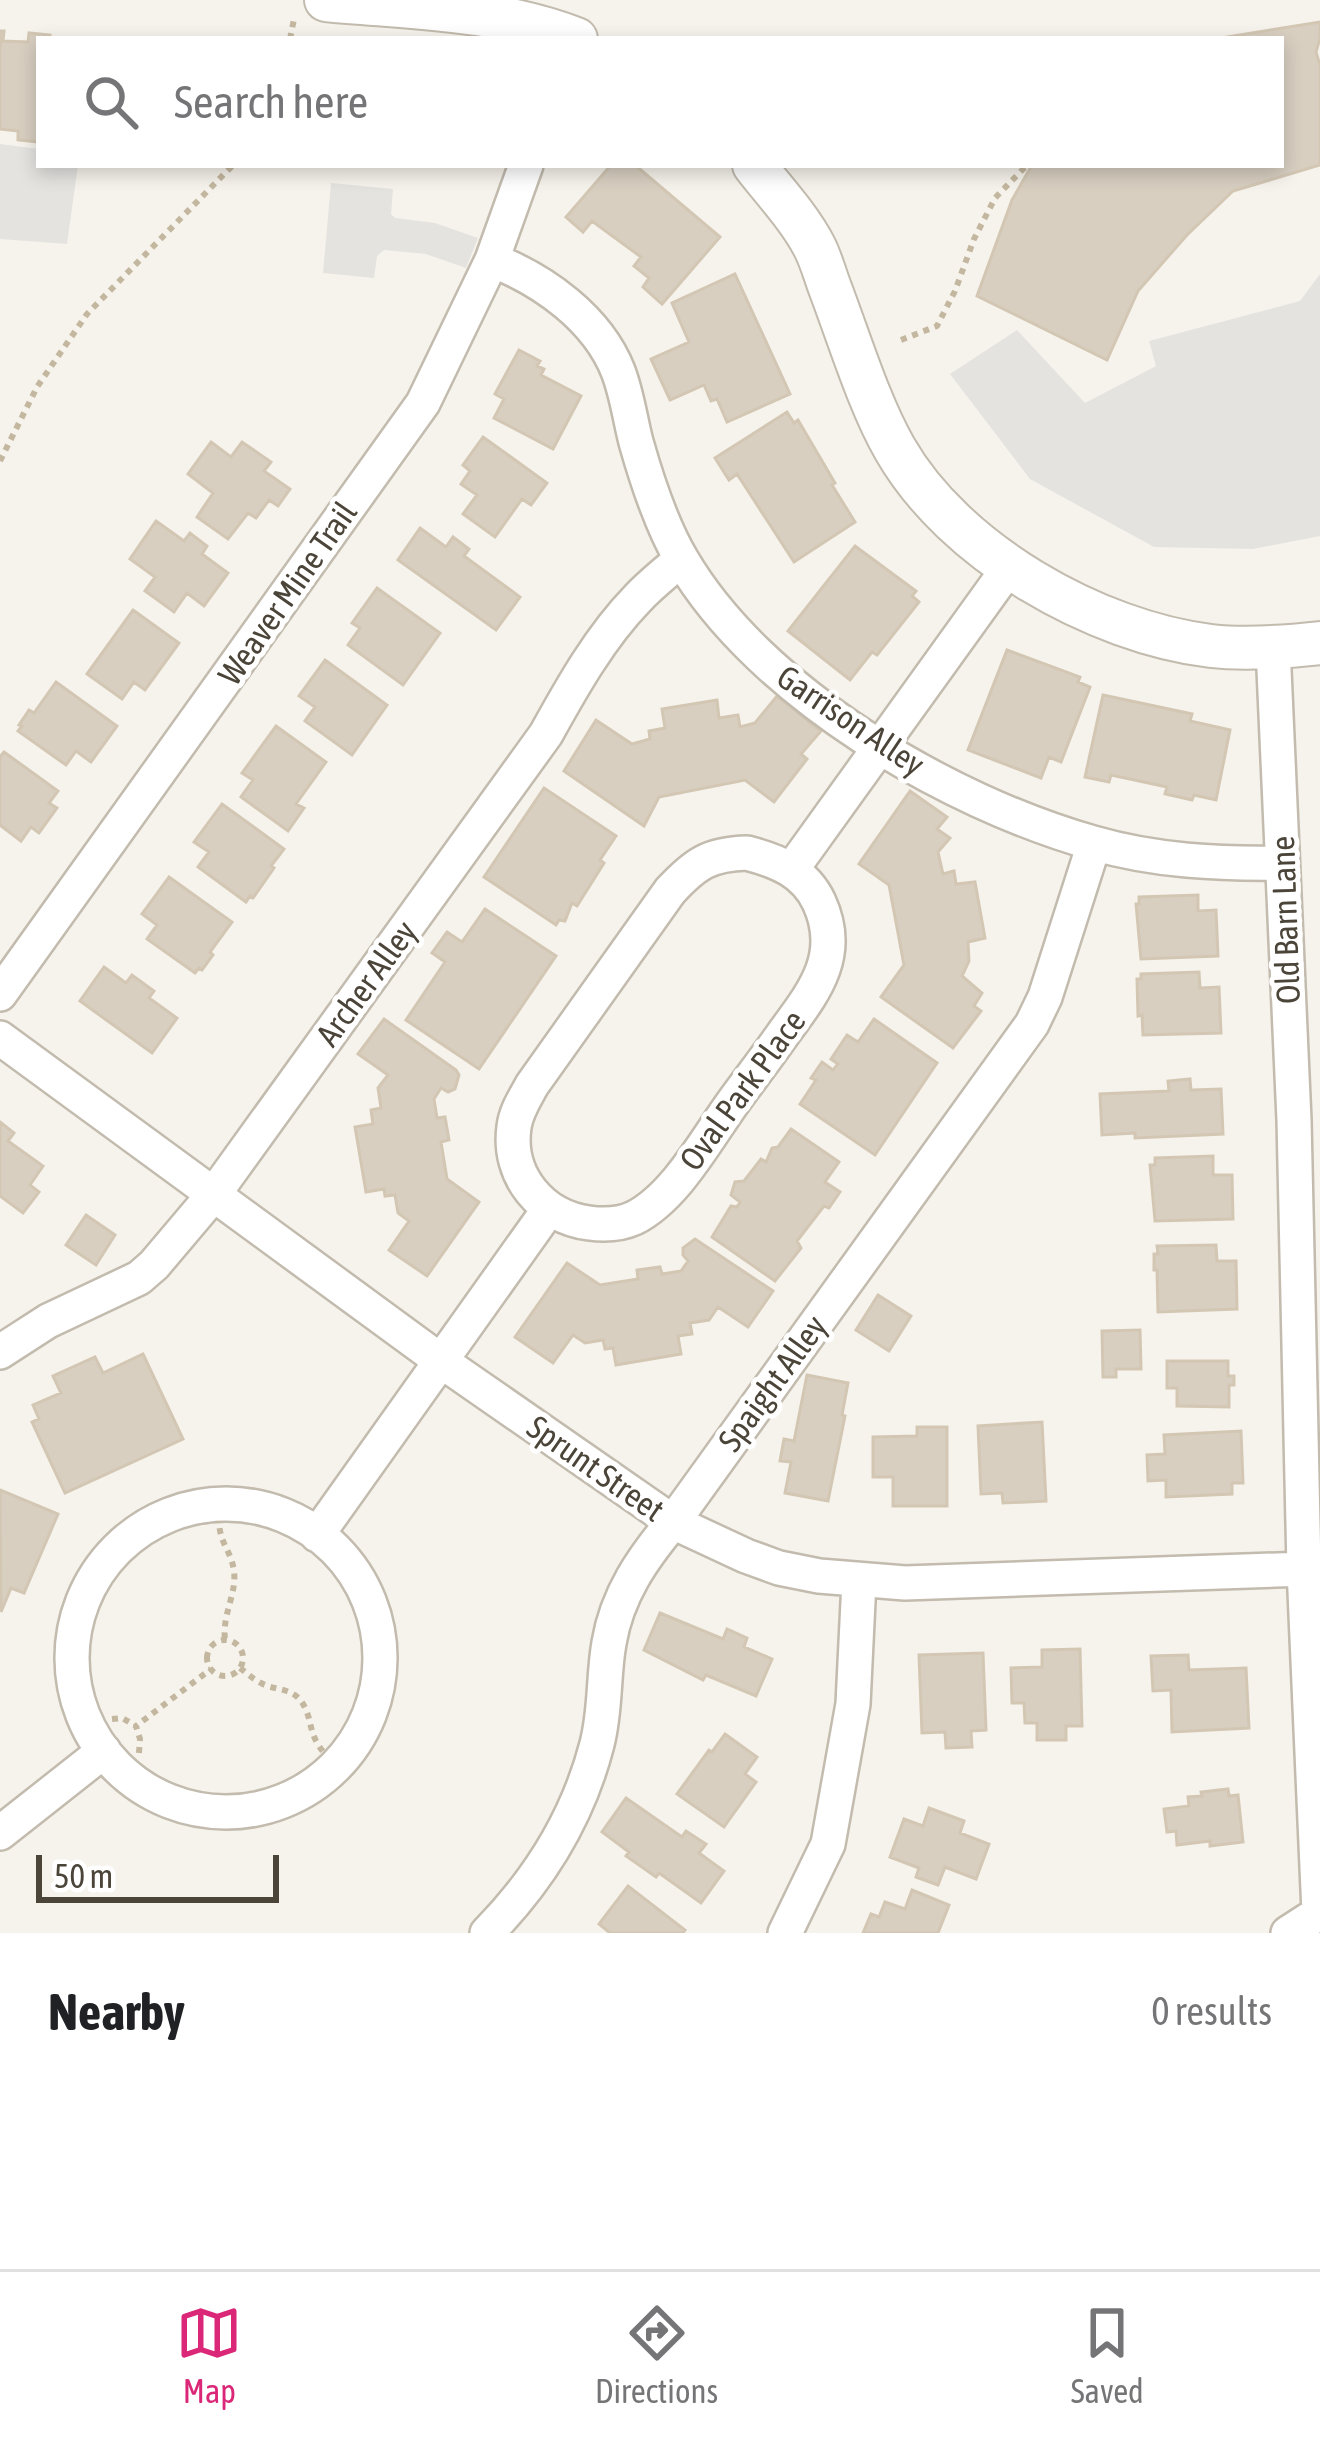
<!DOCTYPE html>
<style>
:root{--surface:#fff;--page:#f2f2f2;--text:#202124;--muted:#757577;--line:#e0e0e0;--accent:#db2777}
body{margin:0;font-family:"Asap Condensed",sans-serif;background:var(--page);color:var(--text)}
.scale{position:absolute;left:36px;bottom:30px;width:243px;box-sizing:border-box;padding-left:12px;border:6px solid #4b4439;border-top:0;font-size:33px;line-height:42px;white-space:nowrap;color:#4b4439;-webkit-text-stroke:9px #fff;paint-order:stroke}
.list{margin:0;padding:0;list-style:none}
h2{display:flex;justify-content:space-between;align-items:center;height:156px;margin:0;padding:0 48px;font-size:51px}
h2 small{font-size:39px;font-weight:400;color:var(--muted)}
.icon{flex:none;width:66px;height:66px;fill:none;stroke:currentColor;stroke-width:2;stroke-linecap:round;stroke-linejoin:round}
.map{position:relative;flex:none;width:1320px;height:1933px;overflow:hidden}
.search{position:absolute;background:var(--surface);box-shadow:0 6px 18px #0003;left:36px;right:36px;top:36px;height:132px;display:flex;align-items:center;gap:30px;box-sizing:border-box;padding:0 42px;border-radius:0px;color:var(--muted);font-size:45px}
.sheet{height:336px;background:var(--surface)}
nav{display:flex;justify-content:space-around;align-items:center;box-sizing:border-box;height:168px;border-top:3px solid var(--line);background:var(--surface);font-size:33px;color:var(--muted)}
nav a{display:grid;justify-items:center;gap:6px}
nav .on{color:var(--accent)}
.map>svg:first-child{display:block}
.parking{fill:#e5e3e0}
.building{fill:#d8cfc1;stroke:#d3c7b4;stroke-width:3}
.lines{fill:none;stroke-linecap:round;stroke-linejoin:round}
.minor-casing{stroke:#c2bbae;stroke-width:38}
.tertiary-casing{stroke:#c2bbae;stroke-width:46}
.path{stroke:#c4b79f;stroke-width:6;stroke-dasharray:6 6;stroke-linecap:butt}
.minor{stroke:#fff;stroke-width:33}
.tertiary{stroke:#fff;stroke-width:42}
.labels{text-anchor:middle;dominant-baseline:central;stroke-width:10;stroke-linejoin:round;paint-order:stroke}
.street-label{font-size:33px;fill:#4b4439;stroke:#fff}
</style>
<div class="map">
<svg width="1320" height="1933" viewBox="0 0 1320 1933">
<rect width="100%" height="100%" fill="#f6f3ec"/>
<path class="parking" d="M0,144L39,149V165H78L67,244L0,239Z
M331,183L393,189L391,214L395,218L435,223L478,238L466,268L426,254L384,250L377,256L374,278L323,273Z
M1320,274V536L1253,549L1154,547L1030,479L950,374L1017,330L1085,403L1156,366L1149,341L1300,301Z"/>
<path class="building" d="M1320,22V38L1316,52L1320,65V165L1233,191L1187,235L1138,291L1107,360L977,296L1012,200L1032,165H1281V39H1215Z
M0,31H4L3,41L28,42L29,33L50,35V39H39V142L18,140V131L0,129Z
M611,165H635L720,237L662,304L643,287L649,278L634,266L641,257L592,221L583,232L566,217Z
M735,274L790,394L727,422L717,399L711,401L704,385L670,400L651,359L689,342L672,303Z
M519,350L540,361L537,366L544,369L541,375L581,396L553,449L494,418L504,399L495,394Z
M787,412L794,423L798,420L835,483L832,485L855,522L794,562L737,474L729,480L715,458Z
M483,437L547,483L531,505L522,499L495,537L463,514L477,495L461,484L470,471L463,465Z
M211,442L231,457L242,442L271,462L264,471L290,489L278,506L269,500L256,518L248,513L228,539L197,517L213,493L188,474Z
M156,521L184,541L190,533L207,546L202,554L228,573L204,606L187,593L174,612L145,591L155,577L130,559Z
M420,528L446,547L453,537L469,549L464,556L520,597L496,630L398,560Z
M855,546L916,591L912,596L919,602L877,655L872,652L850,680L788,631Z
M377,588L440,633L403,685L348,645L360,628L352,623Z
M133,610L179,643L145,690L134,682L122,699L87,674Z
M1007,650L1080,677L1078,682L1090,687L1061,762L1049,757L1041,778L968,750Z
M325,660L387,705L352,755L305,721L315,707L299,696Z
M56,682L117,726L91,762L76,751L66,765L18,731L22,726L19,725L29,710L34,713Z
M1103,695L1192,714L1190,721L1230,730L1216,800L1194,795L1192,800L1165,794L1167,787L1111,775L1109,782L1085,777Z
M777,696L821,731L801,754L807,759L774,802L745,780L659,797L644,826L564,771L596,720L632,744L650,739L649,731L665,728L662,709L717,700L719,718L738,715L740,727L755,723Z
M276,726L326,762L296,804L304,808L288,831L241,797L253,780L242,773Z
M4,752L58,791L49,803L57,808L39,833L31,827L21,841L0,825V757Z
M544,788L616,836L600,860L604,863L577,906L572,903L565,921L559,920L556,925L484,877Z
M910,791L947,817L937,829L950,838L938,852L943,874L954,871L956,884L975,882L985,938L968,942L969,961L962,976L982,993L974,1006L981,1011L953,1048L881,997L904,965L889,885L859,864Z
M222,804L284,849L271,866L274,868L253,898L250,896L246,902L198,867L209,852L194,842Z
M169,877L232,922L210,952L213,955L202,970L199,968L195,973L147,939L157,925L142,914Z
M1198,895V911L1216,910L1218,956L1141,959L1136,904H1139V897Z
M485,909L556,956L479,1069L406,1020L445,962L432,953L447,932L462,942Z
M104,967L126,983L132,975L154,991L149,998L177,1018L152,1053L80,1001Z
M1199,972L1200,988L1219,987L1221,1033L1143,1035L1142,1015L1138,1016L1137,979H1141V974Z
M384,1019L456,1070L459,1075L455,1089L448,1092L441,1088L434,1099L437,1118L445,1117L449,1140L441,1142L447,1179L479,1202L427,1276L389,1250L409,1221L398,1213L395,1195L385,1196L384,1189L366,1192L355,1127L373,1124L371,1110L381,1108L378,1088L388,1075L358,1054Z
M874,1019L937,1063L875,1155L800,1104L816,1080L811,1078L822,1062L833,1070L838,1064L831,1059L847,1035L858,1042Z
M1190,1079L1191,1090L1221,1089L1223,1134L1135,1138V1133L1102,1135L1100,1094L1169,1091L1168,1081Z
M0,1122L14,1133L8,1141L43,1166L30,1185L39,1192L23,1213L0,1196Z
M791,1129L839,1162L825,1182L840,1192L829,1208L824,1206L797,1241L801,1248L775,1281L712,1237L731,1206L737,1207L740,1202L731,1195L735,1182L744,1181L761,1159L766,1162L772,1148L778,1147Z
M1213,1156V1175H1232L1233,1219L1155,1221L1150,1165H1155V1158Z
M86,1215L115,1235L96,1265L66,1245Z
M695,1239L773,1291L748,1327L718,1307L709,1320L690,1323L692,1334L678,1336L681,1354L616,1365L613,1348L605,1349L603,1340L585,1343L573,1335L553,1363L515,1337L567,1263L600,1285L638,1279L637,1270L660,1267L662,1274L681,1271L688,1261L683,1255V1248Z
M1216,1245L1217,1261H1236L1237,1309L1158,1312L1157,1270H1154V1254H1158L1157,1246Z
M878,1295L911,1316L889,1351L856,1330Z
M1140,1330L1141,1369H1116V1377H1103L1102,1331Z
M143,1354L183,1439L65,1493L32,1422L39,1419L33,1405L61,1393L53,1376L95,1357L103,1373Z
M1167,1361H1228V1376H1234V1385H1229V1407L1177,1406V1388H1167Z
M807,1375L848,1383L842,1415L845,1416L828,1501L785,1493L791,1462L780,1461L784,1439L794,1441Z
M1042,1422L1046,1501L1003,1503L1002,1493L981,1494L978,1426Z
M917,1427H947V1506H893V1477H873V1437L917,1436Z
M1241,1431L1243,1483H1232V1494L1166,1497V1480L1148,1481L1147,1455L1165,1454L1164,1435Z
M0,1490L58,1514L24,1593L11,1588L1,1612Z
M660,1613L723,1639L727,1629L747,1638L744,1647L772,1659L756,1696L706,1675L703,1680L644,1650Z
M1080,1649L1082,1726H1066V1740H1037V1723H1025L1024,1703H1012L1011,1668L1042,1667V1650Z
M983,1653L986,1730L971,1731L972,1747L946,1748L945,1732L922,1733L919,1655Z
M1188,1655L1189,1670L1246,1668L1249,1728L1172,1732L1171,1690L1153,1691L1151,1656Z
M725,1734L757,1757L745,1774L756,1782L724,1827L677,1794L709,1750L712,1752Z
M1228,1789L1229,1796L1238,1795L1243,1842L1210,1846V1841L1177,1845L1176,1831L1167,1832L1164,1809L1189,1806L1188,1797L1202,1796L1201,1792Z
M626,1798L682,1837L686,1831L706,1844L699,1853L724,1871L701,1903L659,1873L656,1877L626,1856L629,1852L602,1832Z
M929,1808L964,1821L960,1833L989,1844L976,1879L945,1867L938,1885L916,1877L919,1868L890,1857L904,1819L923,1826Z
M628,1886L685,1930L683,1933H610L599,1924Z
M912,1890L949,1905L938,1933H863L871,1914L879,1917L885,1902L905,1909Z"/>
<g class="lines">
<defs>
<path id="minor" d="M492,260C543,280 597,318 618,371C627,394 630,419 636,442C647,481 661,525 682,560C760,693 948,802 1093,843C1155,861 1219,864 1282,863
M1273,647L1294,1120L1304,1569L1319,1913
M747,853C778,861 805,872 819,902C844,956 813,993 783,1034C767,1057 750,1079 734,1101C707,1138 676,1197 634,1218C621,1224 604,1225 589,1223C542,1217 507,1176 514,1127C516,1111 525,1098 532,1085L670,891C695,864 709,854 747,853Z
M792,869L1010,566
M0,994L423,403L492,260L526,165
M0,1038L441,1361L673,1522L746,1556L779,1568L819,1576L905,1583L1304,1569
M0,1352L48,1321L139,1278L154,1265L214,1194L546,734C572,687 600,637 638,598C651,584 667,572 681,559
M72 1658a154 154 0 1 1 308 0a154 154 0 1 1-308 0Z
M317,1535L549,1209
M0,1833L104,1751
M487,1933C540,1879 578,1818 597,1744C606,1710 603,1676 609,1643C617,1595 642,1559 673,1522L1032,1024L1045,997L1094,844
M785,1933L828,1844L853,1704L859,1581
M1288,1933L1319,1913"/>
<path id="tertiary" d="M326,0C409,8 497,8 576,39
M754,165C774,191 799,217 814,246C821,259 825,275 830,288C849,338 869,404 895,449C954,552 1095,632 1211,646C1247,650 1284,647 1320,643"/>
</defs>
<use href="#minor" class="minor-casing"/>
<use href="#tertiary" class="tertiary-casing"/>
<path class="path" d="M290,39L294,19
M901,340L937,326L955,291L974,239L995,198L1027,165
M0,461L37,387L87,314L233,165
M219,1516C218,1544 232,1550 234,1572C237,1593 222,1614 225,1640
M207 1658a18 18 0 1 1 36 0a18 18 0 1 1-36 0Z
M240,1668C248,1674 255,1681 265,1685C278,1690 292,1689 301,1701C314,1719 306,1733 326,1755
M112,1719L122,1718L136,1726
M139,1753L140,1739L136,1726L211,1669"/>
<use href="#minor" class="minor"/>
<use href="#tertiary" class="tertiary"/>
</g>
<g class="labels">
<g class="street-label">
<text transform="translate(287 593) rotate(-55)">Weaver Mine Trail</text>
<text transform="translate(851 720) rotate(34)">Garrison Alley</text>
<text transform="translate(1285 920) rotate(-92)">Old Barn Lane</text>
<text transform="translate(366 983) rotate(-54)">Archer Alley</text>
<text transform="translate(742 1090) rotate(-54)">Oval Park Place</text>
<text transform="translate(772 1383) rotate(-54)">Spaight Alley</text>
<text transform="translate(596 1468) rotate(35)">Sprunt Street</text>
</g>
</g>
</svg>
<div class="scale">50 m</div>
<div class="search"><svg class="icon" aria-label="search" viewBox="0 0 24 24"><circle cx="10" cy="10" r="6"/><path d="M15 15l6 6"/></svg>Search here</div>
</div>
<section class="sheet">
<h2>Nearby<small>0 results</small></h2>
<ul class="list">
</ul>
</section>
<nav>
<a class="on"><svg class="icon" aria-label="map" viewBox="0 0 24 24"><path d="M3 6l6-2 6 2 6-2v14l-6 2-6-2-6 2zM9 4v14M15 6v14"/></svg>Map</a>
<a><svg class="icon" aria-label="directions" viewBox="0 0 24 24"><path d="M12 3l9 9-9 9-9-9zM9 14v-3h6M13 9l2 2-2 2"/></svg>Directions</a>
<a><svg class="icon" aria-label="saved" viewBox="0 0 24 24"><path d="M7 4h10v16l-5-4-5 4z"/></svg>Saved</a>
</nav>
